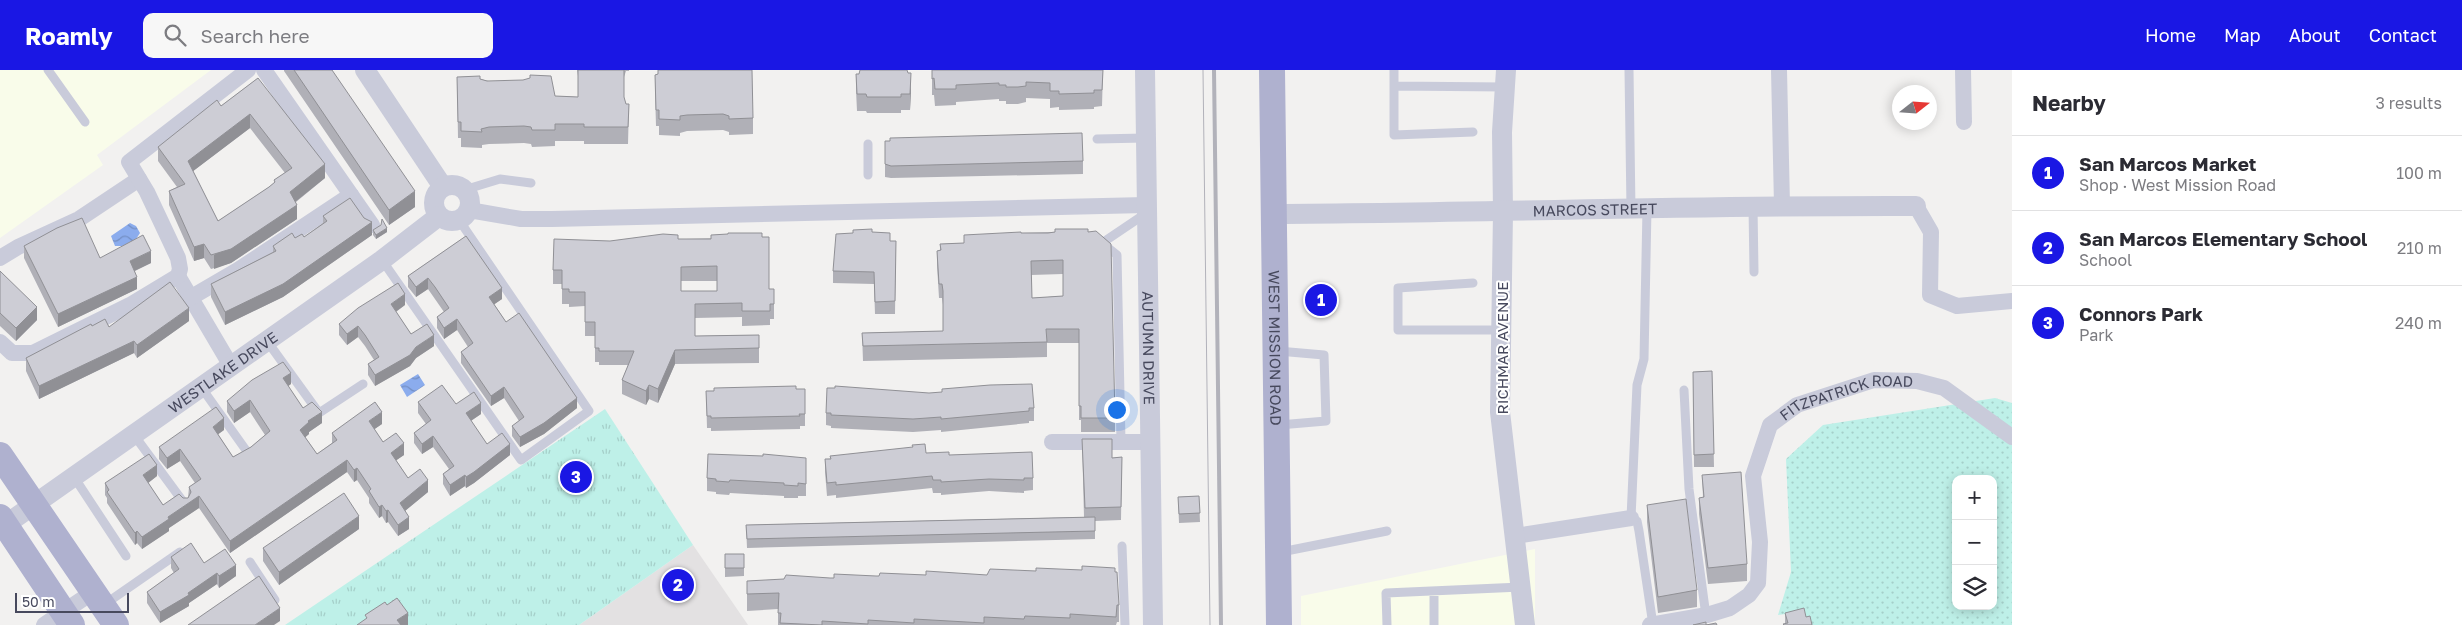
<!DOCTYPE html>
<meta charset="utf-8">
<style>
:root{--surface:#fff;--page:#f7f7f7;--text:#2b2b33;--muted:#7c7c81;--line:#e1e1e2;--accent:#1a17e4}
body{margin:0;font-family:"Golos Text",sans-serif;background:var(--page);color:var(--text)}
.controls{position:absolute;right:15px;bottom:15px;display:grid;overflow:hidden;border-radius:10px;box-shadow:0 2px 12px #0003}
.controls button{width:45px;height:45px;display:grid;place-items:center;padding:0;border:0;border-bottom:1px solid var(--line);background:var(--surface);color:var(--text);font:25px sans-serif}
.compass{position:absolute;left:1892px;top:15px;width:45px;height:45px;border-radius:50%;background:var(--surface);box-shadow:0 2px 12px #0003;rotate:73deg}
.scale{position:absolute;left:15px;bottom:12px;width:114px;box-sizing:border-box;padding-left:5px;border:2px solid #47495d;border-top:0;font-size:14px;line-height:18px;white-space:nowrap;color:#47495d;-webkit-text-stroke:4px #fff;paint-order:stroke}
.you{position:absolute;left:1116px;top:339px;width:18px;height:18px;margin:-12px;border:4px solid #fff;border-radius:50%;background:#1a73e8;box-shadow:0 0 0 8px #1a73e833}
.badge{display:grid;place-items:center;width:32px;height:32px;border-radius:50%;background:var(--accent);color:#fff;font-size:16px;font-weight:700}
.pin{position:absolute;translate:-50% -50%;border:2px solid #fff;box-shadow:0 1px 5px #0006}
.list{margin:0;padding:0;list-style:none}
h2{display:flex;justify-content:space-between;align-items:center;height:65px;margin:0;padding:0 20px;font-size:21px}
h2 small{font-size:16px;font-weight:400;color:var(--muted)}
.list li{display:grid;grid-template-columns:32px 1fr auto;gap:15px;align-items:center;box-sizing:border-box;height:75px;padding:0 20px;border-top:1px solid var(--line)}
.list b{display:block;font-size:19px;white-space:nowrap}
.list p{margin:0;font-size:16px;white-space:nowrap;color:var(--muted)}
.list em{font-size:16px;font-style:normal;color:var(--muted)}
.icon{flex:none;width:28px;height:28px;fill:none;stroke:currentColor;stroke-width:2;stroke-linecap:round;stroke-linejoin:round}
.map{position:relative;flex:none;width:2012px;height:555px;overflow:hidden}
header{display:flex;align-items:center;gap:30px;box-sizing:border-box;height:70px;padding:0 25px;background:var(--accent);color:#fff}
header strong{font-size:24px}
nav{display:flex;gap:28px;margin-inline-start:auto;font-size:18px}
.search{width:350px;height:45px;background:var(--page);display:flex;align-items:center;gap:12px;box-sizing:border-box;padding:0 18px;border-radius:10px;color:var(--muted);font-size:19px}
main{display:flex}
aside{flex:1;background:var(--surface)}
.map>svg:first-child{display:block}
.commercial{fill:#f9fcea}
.education{fill:#e3e1e2}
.grass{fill:url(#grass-dots);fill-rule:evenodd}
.park{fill:url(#park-tufts)}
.water{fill:url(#water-waves)}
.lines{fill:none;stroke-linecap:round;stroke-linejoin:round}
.service{stroke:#c9cbda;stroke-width:9}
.minor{stroke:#c9cbda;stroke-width:16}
.tertiary{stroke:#c9cbda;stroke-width:20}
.primary{stroke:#afb1cf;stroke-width:26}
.tram{stroke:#b2b2ba;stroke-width:1}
.rail{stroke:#b2b2ba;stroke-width:4}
.wall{fill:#b0b0b7;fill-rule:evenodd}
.shaded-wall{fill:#909095}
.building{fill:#cdcdd5;stroke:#909095;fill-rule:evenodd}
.labels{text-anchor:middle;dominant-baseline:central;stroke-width:4;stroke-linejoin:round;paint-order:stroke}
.street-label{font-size:15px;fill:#47495d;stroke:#fff}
</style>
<header>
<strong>Roamly</strong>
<div class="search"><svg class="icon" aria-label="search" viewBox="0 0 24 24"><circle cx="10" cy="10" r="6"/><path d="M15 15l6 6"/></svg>Search here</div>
<nav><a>Home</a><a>Map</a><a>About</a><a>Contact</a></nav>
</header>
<main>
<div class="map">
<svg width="2012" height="555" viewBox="0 0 2012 555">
<defs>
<pattern id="grass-dots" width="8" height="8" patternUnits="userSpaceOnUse" patternTransform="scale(1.25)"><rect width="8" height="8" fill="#bef0e8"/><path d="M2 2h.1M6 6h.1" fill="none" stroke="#a5cfc9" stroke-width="1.8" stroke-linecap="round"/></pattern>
<pattern id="park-tufts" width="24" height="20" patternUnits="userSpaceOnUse" patternTransform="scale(1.25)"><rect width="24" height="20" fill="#bef0e8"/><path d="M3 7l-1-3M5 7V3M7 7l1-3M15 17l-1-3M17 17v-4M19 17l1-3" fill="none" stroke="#a5cfc9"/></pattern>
<pattern id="water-waves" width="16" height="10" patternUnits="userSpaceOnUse" patternTransform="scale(1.25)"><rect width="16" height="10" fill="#8baced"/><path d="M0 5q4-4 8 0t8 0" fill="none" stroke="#738ec3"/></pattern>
</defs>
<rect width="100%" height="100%" fill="#f2f1f0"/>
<path class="commercial" d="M0,0H211L97,85L103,95L0,168Z
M1535,479V555H1301V526Z"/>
<path class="education" d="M693,475L748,555H579Z"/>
<path class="grass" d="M1995,328L2012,333V555H1808L1800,542L1778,545L1791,502L1786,389L1823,355ZM1956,409H1993V536H1956Z"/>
<path class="park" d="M605,339L693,475L579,555H285Z"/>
<path class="water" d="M130,153L136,156L140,163C132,176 129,176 115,176L111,166Z
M418,304L425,315L407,327L400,315Z"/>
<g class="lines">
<path class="service" d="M48,0L85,52
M1629,0L1631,139
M1394,16V0
M1473,62L1394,65V16L1505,17
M1097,69L1145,68
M868,105V74
M464,120L500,109L531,113
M1753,136L1754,202
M1647,139L1644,289L1637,315L1631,448L1637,451L1639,461L1653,555
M382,190L521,390L589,341L459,150
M1473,213L1398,218V260H1501
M267,271L319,343L363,314
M1278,281L1324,285L1326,351L1279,355
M201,317L248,383
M1684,320L1689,419L1706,546
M134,365L184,433
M1121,372L1117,185L1102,173L1145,144
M74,407L126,486
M1122,476L1125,555
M1281,482L1387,461
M250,492L275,530
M1434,522V555
M105,534L180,482
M1387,555L1386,523L1521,517"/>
<g class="minor">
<path d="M264,0L372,155"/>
<path d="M1779,0L1782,135"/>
<path d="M1963,0L1964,52"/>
<path d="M1916,136L1931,162L1930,225L1957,236L2012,231"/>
<path d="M469,140L521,149H552L1146,135"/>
<path d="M0,188L18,177L79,149L139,109"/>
<path d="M178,206L231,296"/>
<path d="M190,228L238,200L351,125"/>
<path d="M0,272L12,283H33L130,235L178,206L180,199L178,188L147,122L129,92L248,0"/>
<path d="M1052,372H1150"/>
<path d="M1515,466L1631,448"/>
<path d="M44,555L93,522"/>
<path id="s1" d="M1650,555L1707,545L1730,538L1749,525L1758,513L1760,472L1753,406L1770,355L1797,335L1874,310L1917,311L1944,318L2012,367"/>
</g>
<g class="tertiary">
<path d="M365,0L443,117"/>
<path id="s2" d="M1145,0L1153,555"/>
<path d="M1506,0L1502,62L1503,142L1500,342L1525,555"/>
<circle cx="452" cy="133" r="18"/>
<path id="s3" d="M1274,144C1488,143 1702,135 1916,136"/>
<path id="s4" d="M5,455L382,190L439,146"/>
</g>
<g class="primary">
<path id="s5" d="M1272,0L1279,555"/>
<path d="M0,385L116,555"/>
<path d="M0,447L72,555"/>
</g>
<path class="tram" d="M1203,0L1210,555"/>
<path class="rail" d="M1214,0L1221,555"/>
</g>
<path class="wall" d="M284,0H332L415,137L389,155L284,1Z
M573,0H629V1H626L624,7V28L626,34H629L628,74H584V71H555V76L532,77L531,74L524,73L489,74L482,75V78L461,77V68H458L457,7L480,9L555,26L578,27V6L577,0Z
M932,0H1103L1102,36L1094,37V39L1059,40V37L1050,38V29L1026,28V32L1018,34H1006V31H999V29L956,32V35L935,36L934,25H932Z
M658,4L753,48V64L729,65V62L723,60L687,61L680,63V66L659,65V56H656L655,21V5Z
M856,4L911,19L910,40H901V43H867L866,41H857L856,20Z
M258,8L325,108L296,132L297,149L231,193L211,199L204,188L194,191L169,135V121L177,117L158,91V77L221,36ZM250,58L285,103L274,110V113L269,117L218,151L193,101Z
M885,83L1083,91V104L891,108L885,107Z
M323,146L372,165L283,227L225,255L211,227V214L273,182V176L295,168L304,167L323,153Z
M373,160L387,162L376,169L373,165Z
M872,162L890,171H896L895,244H875L874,214L833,213V201L853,163Z
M1055,162L1115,348V362H1081V350H1079V273H1047V287L863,291L862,263L943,261V235L942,228H939L937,195V181L940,180V174L964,173L1021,163ZM1063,204V226L1032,228L1031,205Z
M466,166L502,229L494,234L506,252L577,338L544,364L520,377L512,366V356L519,351L504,328L491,336L461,293V282L468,277L457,260L444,269L437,258V247L444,242L428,219L416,227L408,217V206Z
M762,167L769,219H774V249H770V255L742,256V247L695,248V266L759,265V293L675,294L658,333L649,329L646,335L622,324V310L628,295H599V292H595V266H585V236L569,237V234H562V214H553V200L610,171ZM681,211H717V221H681Z
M24,176L100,188L151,193L135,201L137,219L58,257L24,188Z
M0,201L37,250L16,271L0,256Z
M405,235L396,242L405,255L411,264L434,276L416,288L410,296L375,316L368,305V294L374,290L365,276L358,267L347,275L339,265V254Z
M189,251L137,288L134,283L39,329L26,301V288L92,256L109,257Z
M1712,301L1714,397H1694L1693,302Z
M291,314L288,316L303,338L322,353L309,362V364L305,367L317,384L332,373V363L382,354L374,359L383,372L404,385L396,390L408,408L428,422L405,441L409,459L398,466L388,452L386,453L382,446L379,448L369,433V428L357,410L354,412L347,402L230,483L199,438L169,458V461L142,479L137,473L135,475L107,433V428L105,425V413L157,406L148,413L163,435L183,428H188L189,417L195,413L180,391L167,399L159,389V377L224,360L218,364L233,387L251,377L265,365L250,342L234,353L227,342V331Z
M805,319V356H800V359L711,361V358H707L706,321Z
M418,332L456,334L481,344L471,351L487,374L510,385L474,413L466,418L465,416L450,426L443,414V404L449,399L433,377L422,384L414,373V363L426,354L418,343Z
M1034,338V351H1029V353L941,362V360L913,362L831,358V356L826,355V343Z
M1082,369L1112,388L1122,387L1121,450L1095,451V469L747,478L746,455L1084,447Z
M926,383L949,385L1033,408V420L1024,421V423L989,421L941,425V423H933L932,418L836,428V425L827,426L825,402V389Z
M806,388V426H798V428H784V426L730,423L729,425L716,424V422L707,421V408Z
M1702,405L1747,494V511L1708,514L1699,444V428L1703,427Z
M1199,426L1200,452L1179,453L1178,427Z
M1647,435L1697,520V537L1658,543L1647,452Z
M359,459L279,515L263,491V478Z
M725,484H744V506L725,507Z
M171,487L204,493L236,506L219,518L217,514L189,533V536L160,553L147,533V522L174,503L171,498Z
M747,511L1119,535V552H1117L1116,555H778V539L747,541Z
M1785,543L1806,547L1785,554Z"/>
<path class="shaded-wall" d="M911,3V19L910,40V24Z
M250,44V58L188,105V91Z
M325,94V108L290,136V122Z
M415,121V137L389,155V140Z
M297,135V149L231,193L214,199V185Z
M372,152V165L283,227L225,255V242Z
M387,158V162L376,169V165Z
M204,174V188L194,191V177Z
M151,181V193L130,203V191Z
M137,207V219L58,257V244Z
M428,208V219L416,227V217Z
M502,218V229L489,238V227Z
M405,224V235L391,245V234Z
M37,237V250L16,271V258Z
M189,238V251L137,288V275Z
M457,249V260L444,269V258Z
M358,256V267L347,275V264Z
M434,265V276L416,288L410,296L375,316V305Z
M134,271V283L39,329V316Z
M675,280V294L658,333V319Z
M291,303V314L283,320V308Z
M649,315V329L646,335V321Z
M504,317V328L491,336V326Z
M577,328V338L544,364L520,377V367Z
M250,330V342L234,353V341Z
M481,333V344L466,354V343Z
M322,342V353L309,362V364L300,372V360L308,351Z
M382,342V354L369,363V351Z
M224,348V360L213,368V357Z
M433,366V377L422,384V374Z
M404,373V385L391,394V383Z
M510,374V385L474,413L466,418V407Z
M180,379V391L167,399V388Z
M347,390V402L230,483V471Z
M157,395V406L143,417V405Z
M357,398V410L354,412V400Z
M465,405V416L450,426V415Z
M428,410V422L400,445V433Z
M199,426V438L169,458V461L142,479V467L168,447Z
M382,435V446L379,448V437Z
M388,440V452L386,453V441Z
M359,446V459L279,515V502Z
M409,447V459L398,466V455Z
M137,461V473L135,475V463Z
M236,495V506L219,518V506Z
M217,503V514L189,533V536L160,553V542Z
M280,538V551L274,555H255Z
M408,543V555H397V550Z"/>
<path class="building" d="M294,0H332L415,121L389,140Z
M578,0H624V27L626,34H629L628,57H584V54H555V60H532L531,57L524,56L489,57L481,59L482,62L461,61V52H458L457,7L480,6V9L487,11L523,10L530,8V5L551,6L555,26L578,27Z
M658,0H752L753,48L729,49V46L723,44L687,45L680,46V50L659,49V40H656L655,5L658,4Z
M860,0H907L908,3H911L910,24H901V27H867L866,24H857L856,4H859Z
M932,0H1103L1102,20H1094V23L1059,24V21H1050V13L1026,12V16L1018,17H1006V15H999V13L956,15V19H935L934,8L932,9Z
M258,8L325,94L290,122L297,135L231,179L211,185L204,174L194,177L169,121L185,114L158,77L217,30L221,36ZM250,44L292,98L274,110L275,112L269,117L218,151L188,91Z
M1082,63L1083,91L891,96L885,94V71H890V68Z
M350,128L364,148L372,152L283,214L225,242L211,214L276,181L273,176L292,163L295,168L302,164L304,167L327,151L323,146Z
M82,148L100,188L143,165L151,181L130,191L137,207L58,244L24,176L57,158Z
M382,149L387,158L376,165L373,160L381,155Z
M872,159V162L890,163V171H896L895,231L875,232L874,202L833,201L836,164L853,163V160Z
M1055,159H1088V162L1096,161L1111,174L1115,348H1081V336H1079V259H1046L1047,272L863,276L862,263L943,261V221L942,214H939L937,181L941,180L940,174L964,173V165L1021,162V163H1048L1055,162ZM1063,190V226L1032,228L1031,191Z
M728,163H762V167H769V219H774V234H770V241H742V233L695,234V266L759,265V278L675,280L658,319L649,315L646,321L622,310L634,281H599V278H595V252H585V222H569V219H562V200H553L554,169L610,171L663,164L678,165V169H711V165L728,164ZM717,196V221H681V197Z
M466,166L502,218L489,227L506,252L519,243L577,328L544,353L520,367L512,356L524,347L504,317L491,326L461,282L473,273L457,249L444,258L437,247L449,238L435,217L428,208L416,217L408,206Z
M0,201L37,237L16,258L0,243Z
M170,212L189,238L137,275L134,271L39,316L26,288L91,254L92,256L105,249L109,257Z
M398,213L405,224L391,234L411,264L427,254L434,265L416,277L410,285L375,305L368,294L379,287L365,265L358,256L347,264L339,254L358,238Z
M283,292L291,303L283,308L303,338L312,332L322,342L308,351L309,352L300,360L317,384L337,370L332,363L375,332L382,342L369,351L383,372L396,363L404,373L391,383L408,408L420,399L428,410L400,433L409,447L398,455L388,440L386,441L382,435L379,437L369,421L371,419L357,398L354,400L347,390L230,471L199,426L168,447L169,449L142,467L137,461L135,463L107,422L109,420L105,413L149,384L157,395L143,405L163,435L179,424L183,428H188L191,422L189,417L201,409L180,379L167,388L159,377L216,337L224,348L213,357L233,387L251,377L270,361L250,330L234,341L227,331L252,310Z
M1712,301L1714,384L1694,385L1693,302Z
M1032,314L1034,338H1029V341L941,349V347L913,349L831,345V343H826L827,318H835V316L929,323L942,322V319L990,315Z
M442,315L456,334L474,322L481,333L466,343L487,374L502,363L510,374L474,402L466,407L465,405L450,415L443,404L454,396L433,366L422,374L414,363L431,350L418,332Z
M796,316V319H805V344H799L800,346L711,348V346H707L706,321H714V318Z
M1082,369H1112V388L1122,387L1121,437L1085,438Z
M925,374L926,383L949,382V385L1032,382L1033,408H1024V410L989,409L941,412V410H933L932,406L836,415V412L827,413L825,389H831L830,386L913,377L912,375Z
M708,384L763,386V384L806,388V414L798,413V416L784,415V413L730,410L729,412L716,411V409L707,408Z
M1741,402L1747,494L1708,498L1699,428L1704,427L1702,405Z
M344,423L359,446L279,502L263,478Z
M1199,426L1200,443L1179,444L1178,427Z
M1686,429L1697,520L1658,527L1647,435Z
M1095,447V461L747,469L746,455Z
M191,473L204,493L225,479L236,495L219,506L217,503L188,523L189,525L160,542L147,522L179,499L171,487Z
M725,484H744V498H725Z
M1082,496L1115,498V502H1117L1119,535H1117L1116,547L1070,544V548L1025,546L1024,549L984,547V553L914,549V553L868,550V554L822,551V555L780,553L781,543H778L779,523L747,524V511L784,509L786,505L830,508H834V504L876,506H879L880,503L926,505V501L987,505L990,499L1036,501V498L1082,500Z
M259,506L280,538L255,555H188Z
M397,528L408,543L397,550L401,555H357L367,548L365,545L385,532L387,535Z
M1804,538L1806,547L1810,546L1812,555H1784L1783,554L1788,553L1785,543Z
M1706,552V555H1693Z
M1716,553L1717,555H1706Z"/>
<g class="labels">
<g class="street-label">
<text stroke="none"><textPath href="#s3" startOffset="321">MARCOS STREET</textPath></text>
<text stroke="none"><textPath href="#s5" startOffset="278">WEST MISSION ROAD</textPath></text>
<text stroke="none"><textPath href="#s2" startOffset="278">AUTUMN DRIVE</textPath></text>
<text transform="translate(1502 278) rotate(-90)">RICHMAR AVENUE</text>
<text stroke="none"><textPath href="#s4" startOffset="266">WESTLAKE DRIVE</textPath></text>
<text stroke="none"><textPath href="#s1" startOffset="365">FITZPATRICK ROAD</textPath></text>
</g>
</g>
</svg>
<div class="controls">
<button>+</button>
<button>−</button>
<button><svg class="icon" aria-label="layers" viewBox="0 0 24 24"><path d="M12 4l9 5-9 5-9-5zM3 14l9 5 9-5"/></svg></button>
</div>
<svg class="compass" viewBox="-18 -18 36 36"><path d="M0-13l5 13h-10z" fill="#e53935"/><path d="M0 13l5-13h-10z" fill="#7c7c81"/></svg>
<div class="scale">50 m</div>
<div class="you"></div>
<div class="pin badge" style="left:1321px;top:230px">1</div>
<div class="pin badge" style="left:678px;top:515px">2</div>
<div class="pin badge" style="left:576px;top:407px">3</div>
</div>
<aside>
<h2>Nearby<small>3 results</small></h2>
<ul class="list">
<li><span class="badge">1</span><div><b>San Marcos Market</b><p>Shop · West Mission Road</p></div><em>100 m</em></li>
<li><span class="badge">2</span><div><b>San Marcos Elementary School</b><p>School</p></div><em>210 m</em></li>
<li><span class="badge">3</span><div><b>Connors Park</b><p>Park</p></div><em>240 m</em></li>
</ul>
</aside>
</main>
